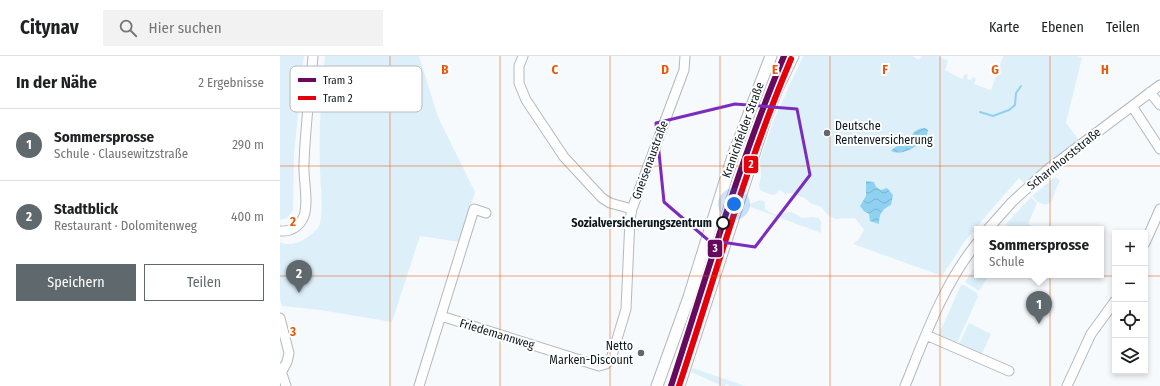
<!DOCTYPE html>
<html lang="de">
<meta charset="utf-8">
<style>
:root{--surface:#fff;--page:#f2f2f2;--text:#202124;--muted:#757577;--line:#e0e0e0;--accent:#5f686d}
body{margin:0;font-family:"Fira Sans Condensed",sans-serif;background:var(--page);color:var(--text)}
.controls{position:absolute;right:12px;bottom:12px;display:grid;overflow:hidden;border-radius:0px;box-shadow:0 2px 6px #0003}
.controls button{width:36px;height:36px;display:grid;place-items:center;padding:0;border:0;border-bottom:1px solid var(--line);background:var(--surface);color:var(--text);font:20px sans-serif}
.you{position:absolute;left:454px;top:148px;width:14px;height:14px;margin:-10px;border:3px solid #fff;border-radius:50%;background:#1a73e8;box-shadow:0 0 0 6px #1a73e833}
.badge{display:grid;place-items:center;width:26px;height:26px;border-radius:50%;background:var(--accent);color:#fff;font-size:13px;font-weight:700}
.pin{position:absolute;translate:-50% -33px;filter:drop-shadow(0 1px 2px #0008)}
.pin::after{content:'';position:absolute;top:21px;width:14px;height:12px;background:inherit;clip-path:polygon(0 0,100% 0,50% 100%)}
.popup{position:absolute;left:694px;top:170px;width:130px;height:52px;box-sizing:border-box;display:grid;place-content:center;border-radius:0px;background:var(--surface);filter:drop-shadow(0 1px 3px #0005);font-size:13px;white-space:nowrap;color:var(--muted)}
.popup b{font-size:15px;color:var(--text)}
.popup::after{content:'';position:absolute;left:50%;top:100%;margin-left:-8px;border:8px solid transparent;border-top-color:var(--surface)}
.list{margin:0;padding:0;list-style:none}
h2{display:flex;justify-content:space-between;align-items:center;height:52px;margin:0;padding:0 16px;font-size:17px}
h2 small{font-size:13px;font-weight:400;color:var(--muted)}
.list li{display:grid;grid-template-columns:26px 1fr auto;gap:12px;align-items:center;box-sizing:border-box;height:72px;padding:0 16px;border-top:1px solid var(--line)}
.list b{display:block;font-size:15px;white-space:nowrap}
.list p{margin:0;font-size:13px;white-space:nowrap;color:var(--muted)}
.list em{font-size:13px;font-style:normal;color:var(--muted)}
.actions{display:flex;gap:8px;padding:12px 16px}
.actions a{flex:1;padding:9px 0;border:1px solid var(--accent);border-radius:0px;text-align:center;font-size:14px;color:var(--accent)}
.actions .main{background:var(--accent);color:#fff}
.icon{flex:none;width:22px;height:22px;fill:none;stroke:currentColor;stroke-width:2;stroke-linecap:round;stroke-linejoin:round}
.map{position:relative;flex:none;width:880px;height:330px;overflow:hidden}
header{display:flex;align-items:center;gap:24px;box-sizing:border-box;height:56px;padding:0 20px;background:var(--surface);border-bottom:1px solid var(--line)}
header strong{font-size:19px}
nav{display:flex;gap:22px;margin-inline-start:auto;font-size:14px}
.search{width:280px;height:36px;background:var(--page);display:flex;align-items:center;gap:10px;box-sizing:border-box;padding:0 14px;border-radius:0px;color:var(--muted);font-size:15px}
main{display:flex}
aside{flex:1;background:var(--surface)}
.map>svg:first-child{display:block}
.green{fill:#ddf0fa}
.water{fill:url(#water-waves)}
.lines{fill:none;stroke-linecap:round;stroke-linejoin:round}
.stream{stroke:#8fd1f0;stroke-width:2}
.minor-casing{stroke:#b2b9bd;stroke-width:11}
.major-casing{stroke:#b2b9bd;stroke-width:13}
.minor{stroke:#fefeff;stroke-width:9}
.major{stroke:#fefeff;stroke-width:11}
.tram-1-casing{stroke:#fff;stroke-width:9}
.tram-2-casing{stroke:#fff;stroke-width:9}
.tram-1{stroke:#67095f;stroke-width:6}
.tram-2{stroke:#e3000b;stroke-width:6}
.marked{fill:none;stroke:#7b2cbf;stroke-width:3;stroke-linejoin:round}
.grid{fill:none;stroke:#e8590c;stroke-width:1;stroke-opacity:0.55}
.poi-dot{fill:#5f686d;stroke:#fff;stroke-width:1.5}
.stop-dot{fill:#fff;stroke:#0d191f;stroke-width:2}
.labels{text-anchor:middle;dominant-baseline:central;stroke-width:4;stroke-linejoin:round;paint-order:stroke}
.poi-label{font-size:12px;fill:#0d191f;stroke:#fff;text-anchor:start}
.street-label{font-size:12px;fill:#0d191f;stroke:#fff}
.stop-label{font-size:12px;font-weight:bold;fill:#0d191f;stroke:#fff;text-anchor:end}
.key{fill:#fff;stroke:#b6babc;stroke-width:1}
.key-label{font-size:11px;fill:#0d191f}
.grid-label{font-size:13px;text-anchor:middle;font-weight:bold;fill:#e8590c;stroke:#fff;stroke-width:4;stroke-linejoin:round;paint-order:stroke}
.line-badge{stroke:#fff;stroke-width:1.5}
.badge-label{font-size:11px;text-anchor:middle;font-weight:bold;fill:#fff}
</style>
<header>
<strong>Citynav</strong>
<div class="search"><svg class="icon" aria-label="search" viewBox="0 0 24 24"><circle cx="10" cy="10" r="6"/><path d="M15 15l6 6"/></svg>Hier suchen</div>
<nav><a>Karte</a><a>Ebenen</a><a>Teilen</a></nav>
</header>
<main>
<aside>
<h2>In der Nähe<small>2 Ergebnisse</small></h2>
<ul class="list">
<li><span class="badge">1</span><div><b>Sommersprosse</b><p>Schule · Clausewitzstraße</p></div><em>290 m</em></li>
<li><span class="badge">2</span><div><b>Stadtblick</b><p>Restaurant · Dolomitenweg</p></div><em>400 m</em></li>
</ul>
<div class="actions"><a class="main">Speichern</a><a>Teilen</a></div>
</aside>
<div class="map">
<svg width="880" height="330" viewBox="0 0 880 330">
<defs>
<pattern id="water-waves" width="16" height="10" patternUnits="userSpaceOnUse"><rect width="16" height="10" fill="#8fd1f0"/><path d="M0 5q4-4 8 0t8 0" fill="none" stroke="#7ab3cd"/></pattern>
</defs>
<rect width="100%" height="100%" fill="#f7fafd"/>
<path class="green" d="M0,0H24L14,99L13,154L7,162L0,164Z
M45,0H139L158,61L195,136L180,186L140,180L112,266L40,254L2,250L0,243V186C12,193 32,181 39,170C42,164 42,141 41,134C38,89 40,45 45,0Z
M523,0H632L639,4L641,0H658L668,5L665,14L682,23L685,18L688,19L687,23L691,24L693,21L696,22L694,28L711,34L723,0H798L802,2L786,67L799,84L744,127L739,122L705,161L685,185L662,220L573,188L578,184L584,174L575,162L555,163L549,160L541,151L530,147L525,142L509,137L505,138L502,135L499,134L498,136L494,139L489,138L480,134L479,129L481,120L480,104L493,66Z
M775,121L780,124L771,146L765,149L758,146L752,140Z
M751,141L757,147L748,168L754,171L753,173H732L726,168Z
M480,144L485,146V153L493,158C508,160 506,150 522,162L533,161L539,162L541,166V177L468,150L469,148Z
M697,207V219H709L699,235L685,226Z
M681,229H684L697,237L698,241L676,289L658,280Z
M689,267L711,278L701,300L678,290Z
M413,312L465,330H450L446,328L445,330H442L411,316Z"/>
<path class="water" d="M645,72L648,74L645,86H642C633,92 623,100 611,95C615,90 620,90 625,87C634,81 631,73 645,72Z
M586,125L594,126L596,131L601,134L607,132L613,139L611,149C602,153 599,158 599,168L590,165L589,158L584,155L580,150L586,140Z"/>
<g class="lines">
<path class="stream" d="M700,56L713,60L729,54L735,49L736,37L741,30"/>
<defs>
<path id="minor" d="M243,0L239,10V27L246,44L284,101L322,142L330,147L352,153
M870,36L880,49
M852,50L880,93
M708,173L732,146L767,114L880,29
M0,175C11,176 20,170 24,160C29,145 23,123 24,108C25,72 30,36 33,0
M865,187L880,153
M161,260L319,310L326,308L331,303L346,253L350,163L352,153L404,14L405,0
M0,262L9,297L7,306L2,315H0
M646,279L729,315
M0,312L6,330
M139,330L194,153L206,157
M625,330C645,281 663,229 697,187
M787,330L811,278L835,245"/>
<path id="major" d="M377,330L409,241L454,97L491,0
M399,330L486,61L497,33L513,0"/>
</defs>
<use href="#minor" class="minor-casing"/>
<use href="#major" class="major-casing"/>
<use href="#minor" class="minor"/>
<use href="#major" class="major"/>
<defs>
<path id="tram-1" d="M391,330C427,220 459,106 504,0"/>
<path id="tram-2" d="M399,330C435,221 466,109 511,3"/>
</defs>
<use href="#tram-1" class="tram-1-casing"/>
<use href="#tram-2" class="tram-2-casing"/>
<use href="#tram-1" class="tram-1"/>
<use href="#tram-2" class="tram-2"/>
</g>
<path class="marked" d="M455,48L517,53L530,119L475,191L428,184L384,146L376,67Z"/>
<path class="grid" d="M110,0V330M220,0V330M330,0V330M440,0V330M550,0V330M660,0V330M770,0V330M0,110H880M0,220H835M865,220H880"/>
<g class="poi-dot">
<circle cx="547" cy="77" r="4"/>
<circle cx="361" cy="297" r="4"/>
</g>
<circle class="stop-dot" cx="443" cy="167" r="6"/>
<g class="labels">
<g class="poi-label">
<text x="555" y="70">Deutsche<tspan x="555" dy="14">Rentenversicherung</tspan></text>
<text x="353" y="290" text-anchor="end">Netto<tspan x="353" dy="14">Marken-Discount</tspan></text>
</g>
<g class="street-label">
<text transform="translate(463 74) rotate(-70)">Kranichfelder Straße</text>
<text transform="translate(784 103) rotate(-39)">Scharnhorststraße</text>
<text transform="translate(370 104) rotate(-70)">Gneisenaustraße</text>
<text transform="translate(217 278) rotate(17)">Friedemannweg</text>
</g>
<g class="stop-label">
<text x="432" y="167">Sozialversicherungszentrum</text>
</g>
</g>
<rect x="10" y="10" width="132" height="46" rx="6" class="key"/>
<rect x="18" y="22" width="18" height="4" fill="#67095f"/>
<rect x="18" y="40" width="18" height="4" fill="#e3000b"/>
<g class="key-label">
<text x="43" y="28">Tram 3</text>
<text x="43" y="46">Tram 2</text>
</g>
<g class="grid-label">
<text x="165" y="18">B</text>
<text x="275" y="18">C</text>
<text x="385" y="18">D</text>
<text x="495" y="18">E</text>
<text x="605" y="18">F</text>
<text x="715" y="18">G</text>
<text x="825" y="18">H</text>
<text x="13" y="170">2</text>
<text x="13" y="280">3</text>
</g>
<g class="line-badge">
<rect x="463" y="99" width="16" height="19" rx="4" fill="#e3000b"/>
<rect x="427" y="183" width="16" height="19" rx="4" fill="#67095f"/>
</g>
<g class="badge-label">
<text x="471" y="112">2</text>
<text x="435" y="196">3</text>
</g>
</svg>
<div class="controls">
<button>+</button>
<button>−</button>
<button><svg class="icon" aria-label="locate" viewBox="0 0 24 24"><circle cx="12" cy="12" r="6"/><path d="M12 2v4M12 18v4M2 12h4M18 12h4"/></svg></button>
<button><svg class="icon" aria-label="layers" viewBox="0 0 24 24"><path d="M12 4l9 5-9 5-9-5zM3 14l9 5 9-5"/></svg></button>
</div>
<div class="you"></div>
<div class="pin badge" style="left:759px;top:268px">1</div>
<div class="popup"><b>Sommersprosse</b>Schule</div>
<div class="pin badge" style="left:19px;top:237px">2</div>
</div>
</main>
